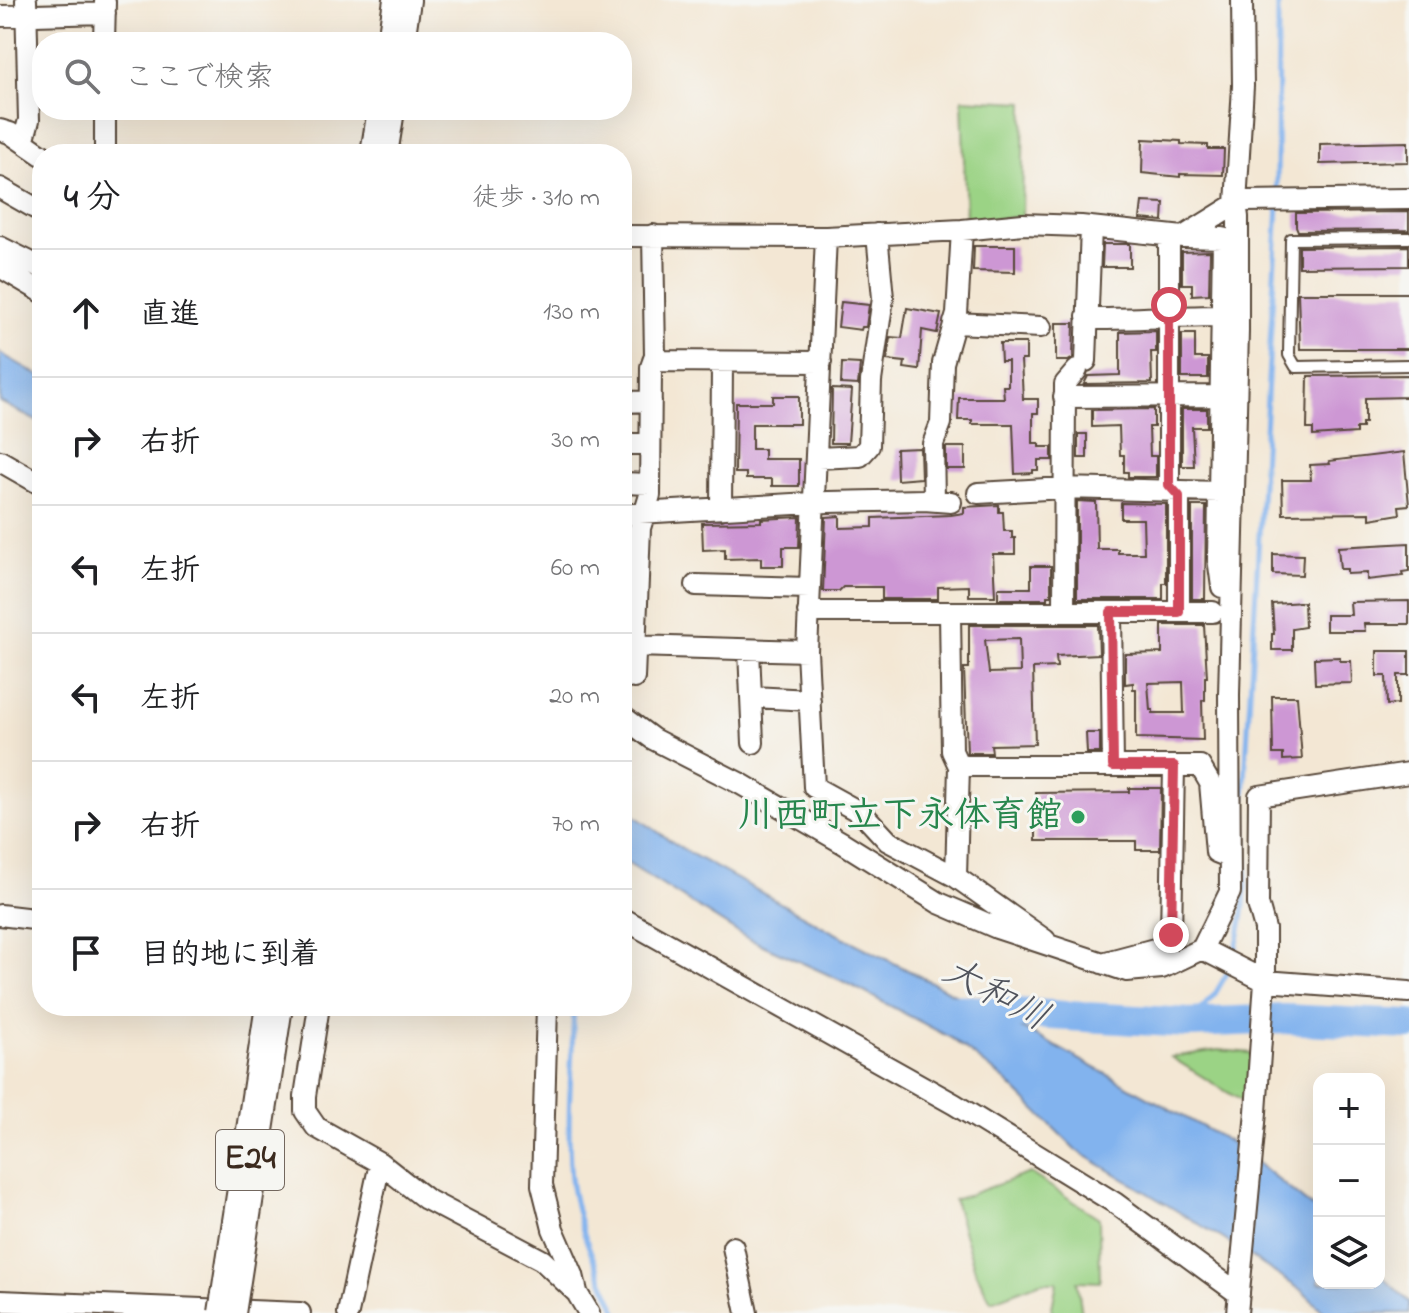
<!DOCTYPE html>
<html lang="ja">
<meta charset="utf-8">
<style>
:root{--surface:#fff;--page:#f6f6f6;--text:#202124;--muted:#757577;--line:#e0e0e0}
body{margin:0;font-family:"Indie Flower","Klee One",sans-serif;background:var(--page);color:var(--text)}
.controls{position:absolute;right:24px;bottom:24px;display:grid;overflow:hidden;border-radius:16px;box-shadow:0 8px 32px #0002}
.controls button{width:72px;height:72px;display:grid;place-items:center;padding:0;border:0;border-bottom:2px solid var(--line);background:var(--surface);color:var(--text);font:40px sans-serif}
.stop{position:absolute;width:24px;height:24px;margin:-18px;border:6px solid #d1495b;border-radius:50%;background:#fff}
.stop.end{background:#d1495b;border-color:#fff;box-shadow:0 2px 8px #0008}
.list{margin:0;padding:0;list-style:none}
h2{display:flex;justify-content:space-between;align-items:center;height:104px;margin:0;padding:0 32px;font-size:34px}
h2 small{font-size:26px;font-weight:400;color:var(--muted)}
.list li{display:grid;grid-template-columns:52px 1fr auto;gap:24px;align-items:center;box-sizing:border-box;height:128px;padding:0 32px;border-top:2px solid var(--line)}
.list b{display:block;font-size:30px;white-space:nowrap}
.list em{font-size:26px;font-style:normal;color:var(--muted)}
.icon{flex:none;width:44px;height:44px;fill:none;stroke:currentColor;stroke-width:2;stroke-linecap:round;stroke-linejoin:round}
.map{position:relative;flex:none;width:1409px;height:1313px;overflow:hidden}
.search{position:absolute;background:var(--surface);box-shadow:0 8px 32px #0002;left:32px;top:32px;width:600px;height:88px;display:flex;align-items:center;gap:20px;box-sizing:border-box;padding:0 28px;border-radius:32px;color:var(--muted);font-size:30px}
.panel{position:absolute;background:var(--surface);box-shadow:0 8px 32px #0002;left:32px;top:144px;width:600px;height:872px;border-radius:32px}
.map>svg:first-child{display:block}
.green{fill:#9bd385;stroke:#6b7e52;stroke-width:2}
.water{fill:#82b3ee;stroke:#5e6e86;stroke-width:2}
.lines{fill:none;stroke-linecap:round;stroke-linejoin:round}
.stream{stroke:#82b3ee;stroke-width:5}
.river{stroke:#82b3ee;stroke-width:30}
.building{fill:#cd97d4;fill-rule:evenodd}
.service-casing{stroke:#574639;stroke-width:14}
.minor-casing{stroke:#574639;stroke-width:24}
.motorway-casing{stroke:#574639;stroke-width:40}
.service{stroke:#fff;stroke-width:10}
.minor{stroke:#fff;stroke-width:20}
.motorway{stroke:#fff;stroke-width:36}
.motorway-bridge-casing{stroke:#574639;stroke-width:40;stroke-linecap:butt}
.motorway-bridge{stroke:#fff;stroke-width:36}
.route{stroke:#d1495b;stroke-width:10}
.leisure-dot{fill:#2e9e5b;stroke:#f6f6f2;stroke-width:3}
.labels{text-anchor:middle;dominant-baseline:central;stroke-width:6;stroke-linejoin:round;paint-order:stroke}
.shield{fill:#f6f6f2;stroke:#73675e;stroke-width:2}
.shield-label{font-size:34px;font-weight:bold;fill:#3b2a1e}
.leisure-label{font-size:36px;font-weight:bold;fill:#27864d;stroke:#f6f6f2;text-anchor:end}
.water-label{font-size:38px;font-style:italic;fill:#50535c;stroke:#f6f6f2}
</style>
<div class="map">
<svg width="1409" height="1313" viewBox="0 0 1409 1313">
<rect width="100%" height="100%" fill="#f6f6f2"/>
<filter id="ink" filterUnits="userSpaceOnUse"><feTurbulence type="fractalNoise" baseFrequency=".0125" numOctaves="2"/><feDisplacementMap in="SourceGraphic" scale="16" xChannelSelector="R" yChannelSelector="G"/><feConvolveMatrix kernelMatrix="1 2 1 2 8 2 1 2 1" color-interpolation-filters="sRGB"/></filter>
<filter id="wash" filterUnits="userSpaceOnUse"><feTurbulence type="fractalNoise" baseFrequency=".006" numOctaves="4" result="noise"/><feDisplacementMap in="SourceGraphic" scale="32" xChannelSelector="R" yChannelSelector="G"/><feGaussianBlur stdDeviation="1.8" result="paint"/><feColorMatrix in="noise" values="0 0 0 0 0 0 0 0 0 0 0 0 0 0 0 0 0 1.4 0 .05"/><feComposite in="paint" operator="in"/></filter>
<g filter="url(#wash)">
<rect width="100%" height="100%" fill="#f3e7d4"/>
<path class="green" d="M962,99L1024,102L1022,217L966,221Z
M1218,1050L1251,1053L1248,1105L1171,1057Z
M1030,1173L1099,1218L1100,1282L1077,1281L1082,1313H1051L1057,1282H1041L991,1301L975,1270L954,1200Z"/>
<path class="water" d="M0,353L42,377V424L0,402Z
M622,807L684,850L833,932L1033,1034L1234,1144L1319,1213V1283H1379V1273L1409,1302V1313H1325L1301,1290L1222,1238L1076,1150L1006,1081L951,1038L847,983L747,938L622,860Z"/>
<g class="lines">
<path class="stream" d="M1277,195L1278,0
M1232,960C1250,908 1247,852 1244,798L1278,205
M574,1006C572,1059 567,1114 570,1167C573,1217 596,1268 618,1313
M1189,1023L1215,994L1229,970"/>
<path class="river" d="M948,1009L1189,1023L1284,1019L1409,1025"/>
</g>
<g id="blocks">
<path class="building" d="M1143,139L1181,141V144L1208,145V149H1224L1223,175L1180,174V177L1142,173Z
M1408,142V162L1320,164V144Z
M1142,202L1164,203L1163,221L1140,219Z
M1409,212V230L1298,231L1296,226V213Z
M1103,244H1130V267H1102Z
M974,246H1015V272L973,271Z
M1409,246V266L1299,267V247Z
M1210,251L1209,294L1192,295V284H1182V252Z
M1298,293H1409V349H1300Z
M841,302L869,305L866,327H862L861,330L838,327Z
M907,308L941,314L937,333L922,330L919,370L904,368L905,362L887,360L890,337L902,338Z
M1056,323H1074L1073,358L1068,361H1056Z
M1156,331V352H1151L1152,383L1084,384L1088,376L1120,375V332Z
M1182,334H1195V358H1208V378H1182Z
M1000,343H1026V360H1021L1023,399H1038V413H1033V443H1039V447H1052V460H1038V470H1033V473L1015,474L1013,424H972V420H958L959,398H1004L1003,386H1008V361H1001Z
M842,363L860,364L858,385L841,384Z
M1409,375V397L1365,398V423H1362V428H1356V433L1313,436V429H1307L1308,376Z
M832,389L852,390L848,443H831Z
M773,396H799V424H752V449H764V459H799V486H772V479H746V473H735L736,403H773Z
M1154,409V427H1149L1150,456H1156V477H1128V472H1124V455H1120L1119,426L1092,427V410Z
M1182,409H1207V427H1192L1194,466H1182Z
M1078,434H1087V458H1078Z
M946,447H965V469H946Z
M920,448L921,478L897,480L896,449Z
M1404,452L1409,505L1399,506L1400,514L1370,519V513L1283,514L1282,480H1311L1310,465L1330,464L1329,461Z
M1077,501L1096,502L1097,549H1118V553H1144L1143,519H1121V503L1166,504V583H1163V599H1077Z
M999,505V512H1003L1004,531H1012V538H1015V554H993L995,596H969V586L938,587V599H882V587H843L839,591H823L826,517L840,516V528L873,527V518L951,515L964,513V507Z
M1192,506H1206L1205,599H1192Z
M800,517L799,547H783V566H761V558L725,559V549L703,550L702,523L761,522V519Z
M1409,543V571L1402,572L1403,576L1367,580V573L1347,574V569H1340L1338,547Z
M1273,554L1303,555L1302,575L1273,574Z
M1031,566H1051V596H1047V599H998V588H1031Z
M1409,601V624H1364L1365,631H1326V615H1351L1350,602Z
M1304,602L1305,627L1292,629V650H1272V634H1274L1272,604Z
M969,625H1098L1099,654L1056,656L1057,667L1033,668L1035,744L991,745L992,753H967L964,668H969ZM1019,639L1020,672L989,673L985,640Z
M1162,625H1204L1207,677H1205V700L1202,701L1203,740L1136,738V689H1133V683L1125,684V654L1162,653ZM1183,682L1184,713H1153V710H1150L1148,683Z
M1377,651H1409V675H1398V704L1387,705L1386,676H1377Z
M1340,657V661H1351L1352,683L1315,684L1314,658Z
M1272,696H1297L1302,759L1283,760V754H1273Z
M1086,733H1100V753H1087Z
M1129,788H1161L1160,850H1136V841H1036V793L1129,792Z"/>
</g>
</g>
<g filter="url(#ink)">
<use href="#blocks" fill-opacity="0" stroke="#574639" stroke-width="2"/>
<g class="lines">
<defs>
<path id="service" d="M1409,238L1291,239L1289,355L1296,367L1409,365"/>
<path id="minor" d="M0,16L105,13
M104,42L105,2
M105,110V154
M0,130L10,133L42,155
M23,142L29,120L26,0
M0,188L42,212
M622,236L826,237L962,230L1023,224L1081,226L1183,237L1236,204L1245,201L1409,199
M826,237L807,651L814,787L863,814L888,841L956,877L1045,940
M1169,237V485L1179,496V612
M1184,237L1223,238L1218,558L1222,587
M0,247L42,268
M0,267L42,292
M1087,316L1096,319C1138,319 1179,316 1222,316
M954,323L1041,327
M653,361L821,362
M1086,361L1091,227
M1064,397L1221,396
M622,402L651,401
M622,444H650
M818,458L860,456L869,446L871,381L883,298L877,234
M0,461L42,485
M622,483L650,484
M978,493L1064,488L1220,492
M934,500L933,444L941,423L943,363L957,314L962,230
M721,509L722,362
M622,514L828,502L924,500L951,502
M696,585L809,588
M1064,611L1065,384L1077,370
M808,612H1213
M1111,612L1113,766
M950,613L952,751L959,766L956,877
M635,646L807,651
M749,650L753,743
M634,678L640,528L650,495L651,367L655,356L653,235
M751,697L810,700
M622,716L653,739L741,784L843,843L939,903L997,928L1127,971L1162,968L1202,949L1230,892L1229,695L1238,331V217L1236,204L1243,86L1242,0
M959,766H1200L1210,783L1216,852L1226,856
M0,915L42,920
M622,918L954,1104L1115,1203L1239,1294
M1202,949L1265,981L1409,992
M1102,963L1166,946L1171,935L1174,766
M319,1006L305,1096V1111L316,1127L380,1163L426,1199L542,1260L577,1293L589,1313
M547,1006L542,1185L553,1229L573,1275L577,1292
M733,1247L747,1313
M0,1301L300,1313
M348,1313L380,1163
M1237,1313L1256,1112L1265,981V929L1258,904L1259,796L1409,773"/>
<path id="motorway" d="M396,42L402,0
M379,154L386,110"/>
</defs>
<use href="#service" class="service-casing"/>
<use href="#minor" class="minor-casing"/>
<use href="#motorway" class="motorway-casing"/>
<use href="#service" class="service"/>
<use href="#minor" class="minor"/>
<use href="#motorway" class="motorway"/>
<defs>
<path id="motorway-bridge" d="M227,1313L274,1006"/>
</defs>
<use href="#motorway-bridge" class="motorway-bridge-casing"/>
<use href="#motorway-bridge" class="motorway-bridge"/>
</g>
</g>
<g class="lines" filter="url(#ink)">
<path class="route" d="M1169,305V485L1179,496V612H1111L1113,766H1174L1171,935"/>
</g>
<circle class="leisure-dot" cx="1078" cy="817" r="8"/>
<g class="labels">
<rect class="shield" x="216" y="1130" width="68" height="60" rx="6"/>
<g class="shield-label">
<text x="250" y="1160">E24</text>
</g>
<g class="leisure-label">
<text x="1062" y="817">川西町立下永体育館</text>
</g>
<g class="water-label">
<text transform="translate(995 996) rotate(28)">大和川</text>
</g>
</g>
</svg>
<div class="controls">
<button>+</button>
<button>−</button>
<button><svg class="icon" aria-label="layers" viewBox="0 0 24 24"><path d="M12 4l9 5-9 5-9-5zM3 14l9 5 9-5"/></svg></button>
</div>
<div class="stop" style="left:1169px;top:305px"></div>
<div class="stop end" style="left:1171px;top:935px"></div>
<div class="search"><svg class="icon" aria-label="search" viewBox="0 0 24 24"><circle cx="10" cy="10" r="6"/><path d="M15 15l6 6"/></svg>ここで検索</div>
<section class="panel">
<h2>4 分<small>徒歩 · 310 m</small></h2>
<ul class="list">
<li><svg class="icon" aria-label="ahead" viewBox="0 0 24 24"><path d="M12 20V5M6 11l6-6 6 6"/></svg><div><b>直進</b></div><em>130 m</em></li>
<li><svg class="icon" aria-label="right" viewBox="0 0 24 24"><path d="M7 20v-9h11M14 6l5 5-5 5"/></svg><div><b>右折</b></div><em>30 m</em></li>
<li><svg class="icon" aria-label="left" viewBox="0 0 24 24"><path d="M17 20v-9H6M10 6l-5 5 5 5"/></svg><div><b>左折</b></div><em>60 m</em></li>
<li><svg class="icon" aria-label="left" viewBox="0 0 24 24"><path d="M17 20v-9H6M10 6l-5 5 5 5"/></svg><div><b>左折</b></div><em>20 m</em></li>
<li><svg class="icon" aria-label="right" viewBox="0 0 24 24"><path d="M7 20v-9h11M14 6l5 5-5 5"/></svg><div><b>右折</b></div><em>70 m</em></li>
<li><svg class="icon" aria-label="arrive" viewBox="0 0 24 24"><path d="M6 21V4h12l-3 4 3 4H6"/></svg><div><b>目的地に到着</b></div></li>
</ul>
</section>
</div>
